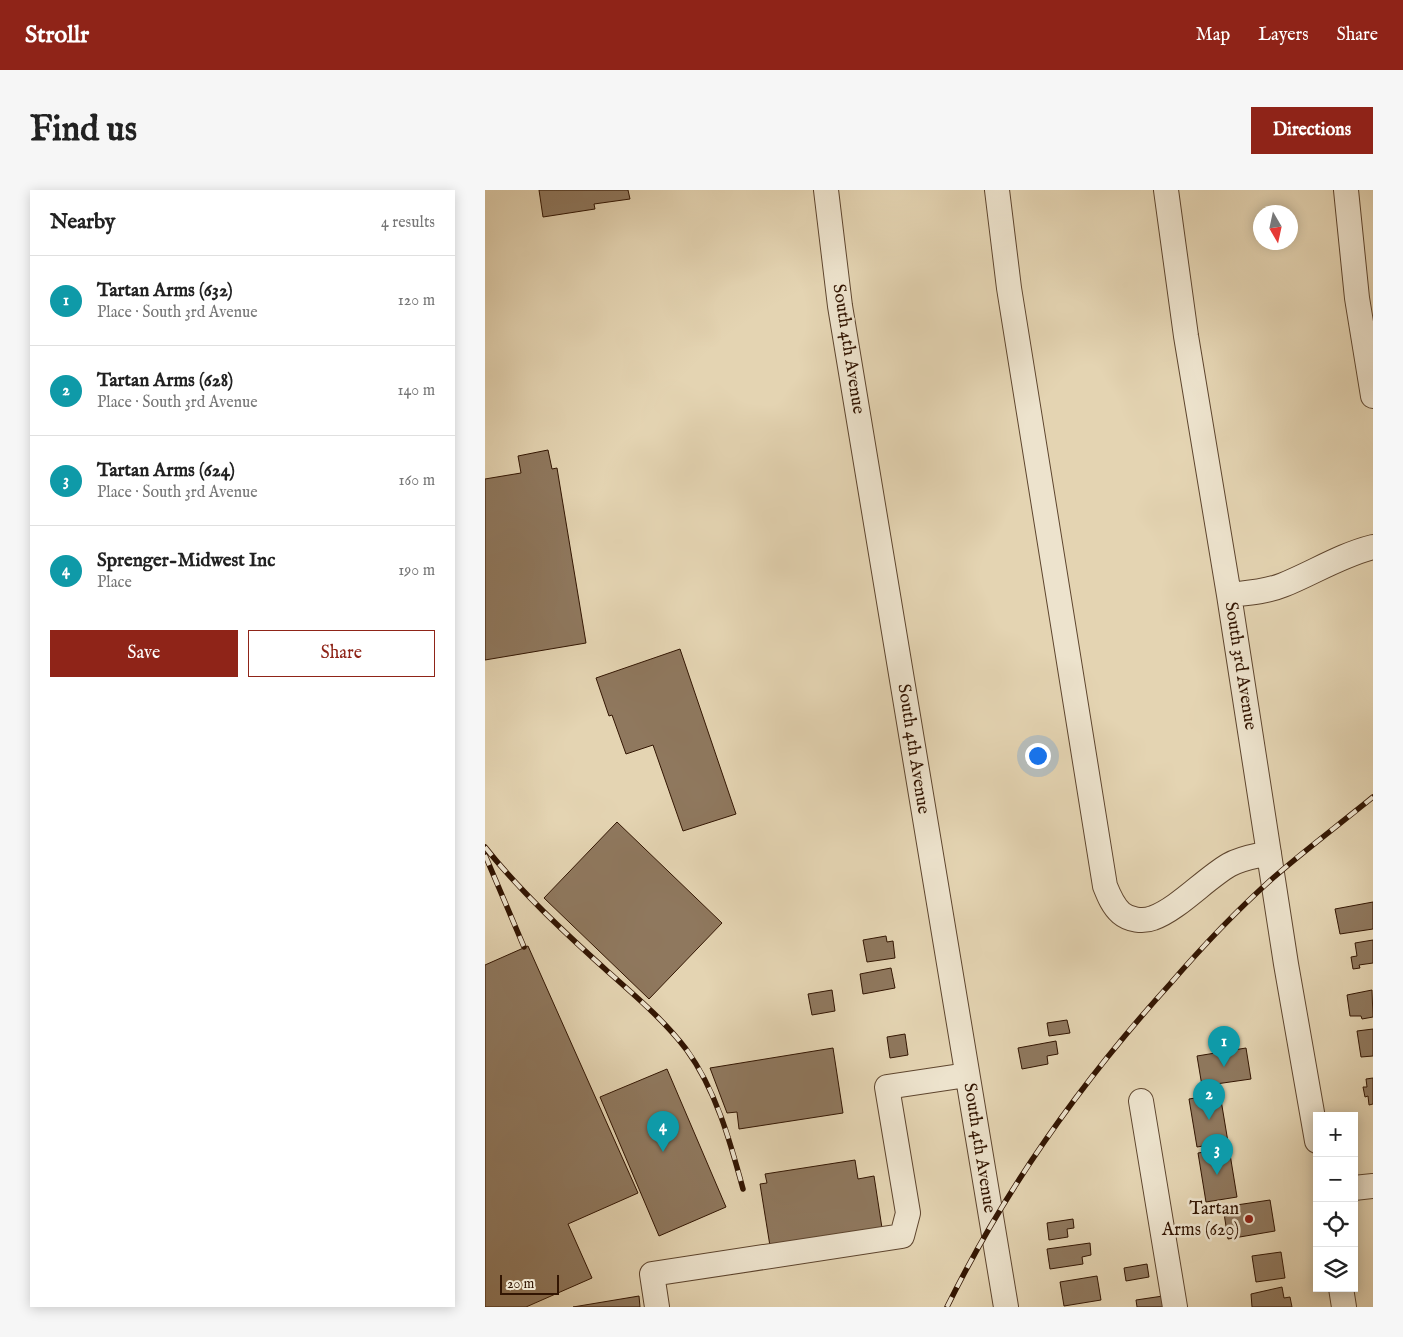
<!DOCTYPE html>
<meta charset="utf-8">
<style>
:root{--surface:#fff;--page:#f6f6f6;--text:#222;--muted:#767676;--line:#e0e0e0;--accent:#8f2418}
body{margin:0;font-family:"IM FELL English",serif;background:var(--page);color:var(--text)}
.controls{position:absolute;right:15px;bottom:15px;display:grid;overflow:hidden;border-radius:0px;box-shadow:0 2px 12px #0003}
.controls button{width:45px;height:45px;display:grid;place-items:center;padding:0;border:0;border-bottom:1px solid var(--line);background:var(--surface);color:var(--text);font:25px sans-serif}
.compass{position:absolute;left:768px;top:15px;width:45px;height:45px;border-radius:50%;background:var(--surface);box-shadow:0 2px 12px #0003;rotate:171deg}
.scale{position:absolute;left:15px;bottom:12px;width:59px;box-sizing:border-box;padding-left:5px;border:2px solid #321502;border-top:0;font-size:14px;line-height:18px;white-space:nowrap;color:#321502;-webkit-text-stroke:4px #ede3cd;paint-order:stroke}
.you{position:absolute;left:552px;top:565px;width:18px;height:18px;margin:-12px;border:4px solid #fff;border-radius:50%;background:#1a73e8;box-shadow:0 0 0 8px #1a73e833}
.badge{display:grid;place-items:center;width:32px;height:32px;border-radius:50%;background:var(--accent);color:#fff;font-size:16px;font-weight:700}
.pin{position:absolute;translate:-50% -41px;filter:drop-shadow(0 1px 2px #0008)}
.pin::after{content:'';position:absolute;top:26px;width:18px;height:15px;background:inherit;clip-path:polygon(0 0,100% 0,50% 100%)}
.list{margin:0;padding:0;list-style:none}
h2{display:flex;justify-content:space-between;align-items:center;height:65px;margin:0;padding:0 20px;font-size:21px}
h2 small{font-size:16px;font-weight:400;color:var(--muted)}
.list li{display:grid;grid-template-columns:32px 1fr auto;gap:15px;align-items:center;box-sizing:border-box;height:90px;padding:0 20px;border-top:1px solid var(--line)}
.list b{display:block;font-size:19px;white-space:nowrap}
.list p{margin:0;font-size:16px;white-space:nowrap;color:var(--muted)}
.list em{font-size:16px;font-style:normal;color:var(--muted)}
.actions{display:flex;gap:10px;padding:15px 20px}
.actions a{flex:1;padding:11px 0;border:1px solid var(--accent);border-radius:0px;text-align:center;font-size:18px;color:var(--accent)}
.actions .main{background:var(--accent);color:#fff}
.icon{flex:none;width:28px;height:28px;fill:none;stroke:currentColor;stroke-width:2;stroke-linecap:round;stroke-linejoin:round}
.map{position:relative;flex:none;width:888px;height:1117px;overflow:hidden;border-radius:0px}
header{display:flex;align-items:center;gap:30px;box-sizing:border-box;height:70px;padding:0 25px;background:var(--accent);color:#fff}
header strong{font-size:24px}
nav{display:flex;gap:28px;margin-inline-start:auto;font-size:18px}
.intro{display:flex;align-items:center;justify-content:space-between;box-sizing:border-box;height:120px;padding:0 30px}
h1{margin:0;font-size:35px}
.button{padding:12px 22px;border-radius:0px;background:var(--accent);color:#fff;font-size:18px;font-weight:700}
main{display:flex;gap:30px;padding:0 30px}
aside{flex:1;background:var(--surface);border-radius:0px;box-shadow:0 2px 12px #0003}
.map>svg:first-child{display:block}
.building{fill:#8f785e;stroke:#321502}
.lines{fill:none;stroke-linecap:round;stroke-linejoin:round}
.minor-casing{stroke:#5e452e;stroke-width:26}
.minor{stroke:#ede3cd;stroke-width:24}
.rail-casing{stroke:#321502;stroke-width:5.5}
.rail{stroke:#ede3cd;stroke-width:4;stroke-dasharray:11;stroke-linecap:butt}
.poi-dot{fill:#8f2418;stroke:#ede3cd;stroke-width:2}
.labels{text-anchor:middle;dominant-baseline:central;stroke-width:5;stroke-linejoin:round;paint-order:stroke}
.street-label{font-size:18px;fill:#321502;stroke:#ede3cd}
.poi-label{font-size:18px;fill:#321502;stroke:#ede3cd;text-anchor:end}
</style>
<header>
<strong>Strollr</strong>
<nav><a>Map</a><a>Layers</a><a>Share</a></nav>
</header>
<div class="intro"><h1>Find us</h1><a class="button">Directions</a></div>
<main>
<aside>
<h2>Nearby<small>4 results</small></h2>
<ul class="list">
<li><span class="badge" style="background:#0f9aa8">1</span><div><b>Tartan Arms (632)</b><p>Place · South 3rd Avenue</p></div><em>120 m</em></li>
<li><span class="badge" style="background:#0f9aa8">2</span><div><b>Tartan Arms (628)</b><p>Place · South 3rd Avenue</p></div><em>140 m</em></li>
<li><span class="badge" style="background:#0f9aa8">3</span><div><b>Tartan Arms (624)</b><p>Place · South 3rd Avenue</p></div><em>160 m</em></li>
<li><span class="badge" style="background:#0f9aa8">4</span><div><b>Sprenger-Midwest Inc</b><p>Place</p></div><em>190 m</em></li>
</ul>
<div class="actions"><a class="main">Save</a><a>Share</a></div>
</aside>
<div class="map">
<svg width="888" height="1117" viewBox="0 0 888 1117">
<rect width="100%" height="100%" fill="#e4d4b2"/>
<filter id="stains"><feTurbulence type="fractalNoise" baseFrequency=".004" numOctaves="4"/><feColorMatrix values="0 0 0 0 .2 0 0 0 0 .09 0 0 0 0 .02 0 0 0 .5 -.17"/></filter>
<radialGradient id="worn" r=".72"><stop offset=".6" stop-color="#630" stop-opacity="0"/><stop offset="1" stop-color="#630" stop-opacity=".3"/></radialGradient>
<path class="building" d="M54,0H143L145,9L109,14L110,19L58,27Z
M63,260L67,279L72,278L101,453L0,470V289L36,283L33,266Z
M195,459L251,624L198,641L168,555L141,564L127,525L124,526L111,488Z
M132,632L237,733L164,809L59,708Z
M888,712V739L855,744L850,719Z
M401,746L402,752L408,751L410,768L382,772L378,750Z
M888,750V773L874,775L875,778L868,779L866,767L872,766L870,753Z
M43,756L153,1003L83,1034L107,1088L41,1117H0V775Z
M406,778L410,798L378,804L375,784Z
M347,800L350,821L327,825L323,804Z
M887,800L888,827L877,829L876,826H865L862,805Z
M582,830L585,843L564,846L562,833Z
M888,839V866L876,867L872,841Z
M420,844L423,865L405,868L402,847Z
M571,851L573,864L562,866L563,874L537,879L533,858Z
M348,858L358,923L254,939L252,922L242,923L225,878Z
M761,858L766,889L717,896L712,866Z
M182,879L241,1017L174,1046L115,907Z
M888,888V914L884,915L883,906L880,907L878,897H882L881,889Z
M735,904L743,952L712,957L704,909Z
M744,958L752,1007L721,1012L713,963Z
M370,970L373,989L389,986L397,1038L285,1056L275,994L282,993L280,984Z
M785,1010L790,1041L743,1049L738,1017Z
M588,1029L589,1038L582,1039L583,1047L564,1050L562,1033Z
M605,1053L606,1065L597,1067L598,1074L565,1079L562,1059Z
M796,1062L800,1088L771,1092L767,1066Z
M662,1074L664,1087L641,1091L639,1078Z
M612,1086L616,1110L579,1116L575,1092Z
M797,1097L799,1108L805,1107L807,1117H767L766,1104Z
M154,1106L155,1117H88Z
M678,1106L680,1117H652L651,1110Z"/>
<g class="lines">
<defs>
<path id="minor" d="M341,0L355,116L521,1117
M512,0L524,98L620,696C624,706 628,716 636,723C644,730 658,732 668,728C693,719 720,689 744,675C756,668 771,666 784,663
M681,0L701,146L744,405L801,774L832,951
M861,0L872,108L888,206
M744,405C762,403 781,402 798,395C828,383 856,365 888,357
M656,911L690,1117
M869,998L888,996
M856,1098L859,1117
M172,1117L167,1084L417,1046L423,1023L402,897L482,885"/>
</defs>
<use href="#minor" class="minor-casing"/>
<use href="#minor" class="minor"/>
<defs>
<path id="rail" d="M0,657C35,701 78,741 120,779C148,804 178,829 201,859C231,900 245,951 258,999
M0,665L39,757
M462,1117C520,999 597,891 685,794C717,757 751,721 788,688C820,660 855,634 888,607"/>
</defs>
<use href="#rail" class="rail-casing"/>
<use href="#rail" class="rail"/>
</g>
<circle class="poi-dot" cx="764" cy="1029" r="5"/>
<g class="labels">
<g class="street-label">
<text transform="translate(363 159) rotate(81)">South 4th Avenue</text>
<text transform="translate(755 476) rotate(81)">South 3rd Avenue</text>
<text transform="translate(428 559) rotate(81)">South 4th Avenue</text>
<text transform="translate(494 958) rotate(81)">South 4th Avenue</text>
</g>
<g class="poi-label">
<text x="754" y="1019">Tartan<tspan x="754" dy="21">Arms (620)</tspan></text>
</g>
</g>
<rect width="100%" height="100%" filter="url(#stains)"/>
<rect width="100%" height="100%" fill="url(#worn)"/>
</svg>
<div class="controls">
<button>+</button>
<button>−</button>
<button><svg class="icon" aria-label="locate" viewBox="0 0 24 24"><circle cx="12" cy="12" r="6"/><path d="M12 2v4M12 18v4M2 12h4M18 12h4"/></svg></button>
<button><svg class="icon" aria-label="layers" viewBox="0 0 24 24"><path d="M12 4l9 5-9 5-9-5zM3 14l9 5 9-5"/></svg></button>
</div>
<svg class="compass" viewBox="-18 -18 36 36"><path d="M0-13l5 13h-10z" fill="#e53935"/><path d="M0 13l5-13h-10z" fill="#767676"/></svg>
<div class="scale">20 m</div>
<div class="you"></div>
<div class="pin badge" style="left:739px;top:877px;background:#0f9aa8">1</div>
<div class="pin badge" style="left:724px;top:930px;background:#0f9aa8">2</div>
<div class="pin badge" style="left:732px;top:985px;background:#0f9aa8">3</div>
<div class="pin badge" style="left:178px;top:962px;background:#0f9aa8">4</div>
</div>
</main>
